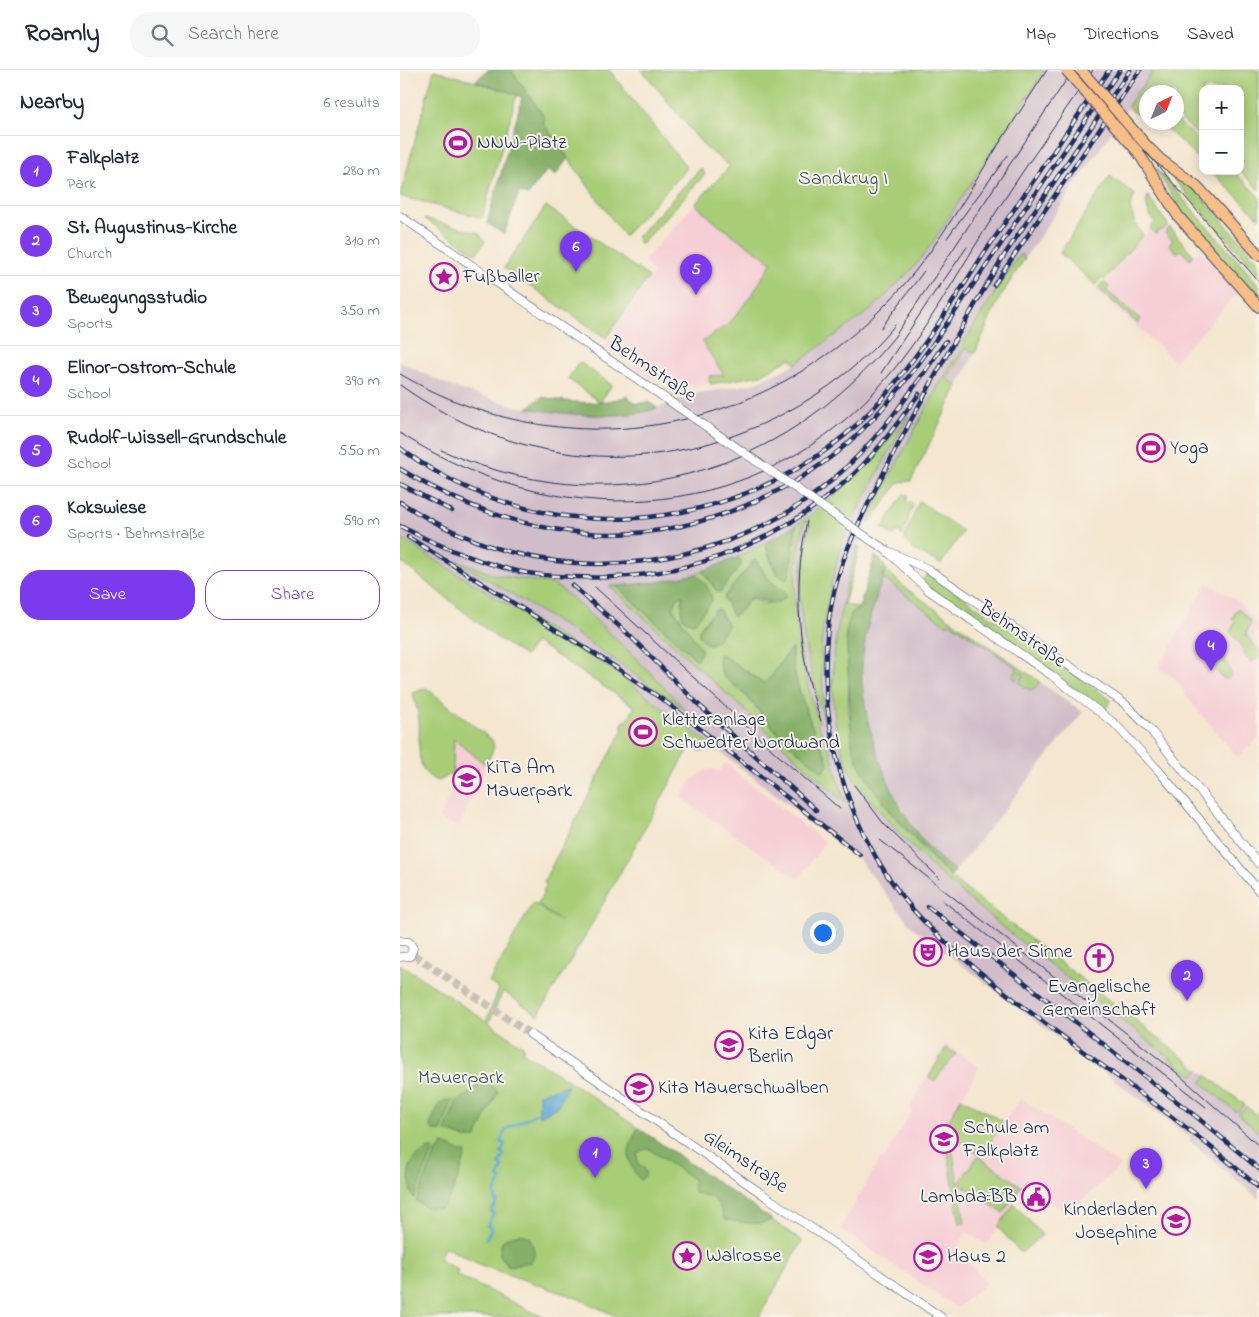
<!DOCTYPE html>
<meta charset="utf-8">
<style>
:root{--surface:#fff;--page:#f6f6f7;--text:#1f2937;--muted:#747a83;--line:#e0e1e3;--accent:#7c3aed}
body{margin:0;font-family:"Indie Flower",sans-serif;background:var(--page);color:var(--text)}
.controls{position:absolute;right:15px;top:15px;display:grid;overflow:hidden;border-radius:10px;box-shadow:0 2px 12px #0003}
.controls button{width:45px;height:45px;display:grid;place-items:center;padding:0;border:0;border-bottom:1px solid var(--line);background:var(--surface);color:var(--text);font:25px sans-serif}
.compass{position:absolute;left:739px;top:15px;width:45px;height:45px;border-radius:50%;background:var(--surface);box-shadow:0 2px 12px #0003;rotate:43deg}
.you{position:absolute;left:422px;top:862px;width:18px;height:18px;margin:-12px;border:4px solid #fff;border-radius:50%;background:#1a73e8;box-shadow:0 0 0 8px #1a73e833}
.badge{display:grid;place-items:center;width:32px;height:32px;border-radius:50%;background:var(--accent);color:#fff;font-size:16px;font-weight:700}
.pin{position:absolute;translate:-50% -41px;filter:drop-shadow(0 1px 2px #0008)}
.pin::after{content:'';position:absolute;top:26px;width:18px;height:15px;background:inherit;clip-path:polygon(0 0,100% 0,50% 100%)}
.list{margin:0;padding:0;list-style:none}
h2{display:flex;justify-content:space-between;align-items:center;height:65px;margin:0;padding:0 20px;font-size:21px}
h2 small{font-size:16px;font-weight:400;color:var(--muted)}
.list li{display:grid;grid-template-columns:32px 1fr auto;gap:15px;align-items:center;box-sizing:border-box;height:70px;padding:0 20px;border-top:1px solid var(--line)}
.list b{display:block;font-size:19px;white-space:nowrap}
.list p{margin:0;font-size:16px;white-space:nowrap;color:var(--muted)}
.list em{font-size:16px;font-style:normal;color:var(--muted)}
.actions{display:flex;gap:10px;padding:15px 20px}
.actions a{flex:1;padding:11px 0;border:1px solid var(--accent);border-radius:20px;text-align:center;font-size:18px;color:var(--accent)}
.actions .main{background:var(--accent);color:#fff}
.icon{flex:none;width:28px;height:28px;fill:none;stroke:currentColor;stroke-width:2;stroke-linecap:round;stroke-linejoin:round}
.map{position:relative;flex:none;width:859px;height:1247px;overflow:hidden}
header{display:flex;align-items:center;gap:30px;box-sizing:border-box;height:70px;padding:0 25px;background:var(--surface);border-bottom:1px solid var(--line)}
header strong{font-size:24px}
nav{display:flex;gap:28px;margin-inline-start:auto;font-size:18px}
.search{width:350px;height:45px;background:var(--page);display:flex;align-items:center;gap:12px;box-sizing:border-box;padding:0 18px;border-radius:20px;color:var(--muted);font-size:19px}
main{display:flex}
aside{flex:1;background:var(--surface)}
.map>svg:first-child{display:block}
.built{fill:#f6cfd6}
.industrial{fill:#d1bdc9;fill-rule:evenodd}
.green{fill:#a8cd77;stroke:#627e6a;fill-rule:evenodd}
.forest{fill:#86b068;stroke:#507063}
.water{fill:#5fa6d5;stroke:#3d6a9a}
.lines{fill:none;stroke-linecap:round;stroke-linejoin:round}
.stream{stroke:#5fa6d5;stroke-width:2.5}
.minor-tunnel{stroke:#c9c1b8;stroke-width:8;stroke-dasharray:8 4;stroke-linecap:butt}
.minor-casing{stroke:#3c4a6f;stroke-width:9}
.major-casing{stroke:#3c4a6f;stroke-width:12}
.minor{stroke:#fff;stroke-width:8}
.major{stroke:#f7be88;stroke-width:10}
.tram{stroke:#1b2f5e;stroke-width:1}
.rail-casing{stroke:#1b2f5e;stroke-width:4.5}
.rail{stroke:#f7f3e8;stroke-width:2.5;stroke-dasharray:8;stroke-linecap:butt}
.minor-bridge-casing{stroke:#3c4a6f;stroke-width:9;stroke-linecap:butt}
.major-bridge-casing{stroke:#3c4a6f;stroke-width:12;stroke-linecap:butt}
.minor-bridge{stroke:#fff;stroke-width:8}
.major-bridge{stroke:#f7be88;stroke-width:10}
.labels{text-anchor:middle;dominant-baseline:central;stroke-width:4;stroke-linejoin:round;paint-order:stroke}
.poi-label{font-size:20px;fill:#1b2f5e;stroke:#f7f3e8;text-anchor:start}
.park-label{font-size:20px;fill:#3e5664;stroke:#f7f3e8}
.street-label{font-size:20px;fill:#1b2f5e;stroke:#f7f3e8}
</style>
<header>
<strong>Roamly</strong>
<div class="search"><svg class="icon" aria-label="search" viewBox="0 0 24 24"><circle cx="10" cy="10" r="6"/><path d="M15 15l6 6"/></svg>Search here</div>
<nav><a>Map</a><a>Directions</a><a>Saved</a></nav>
</header>
<main>
<aside>
<h2>Nearby<small>6 results</small></h2>
<ul class="list">
<li><span class="badge">1</span><div><b>Falkplatz</b><p>Park</p></div><em>280 m</em></li>
<li><span class="badge">2</span><div><b>St. Augustinus-Kirche</b><p>Church</p></div><em>310 m</em></li>
<li><span class="badge">3</span><div><b>Bewegungsstudio</b><p>Sports</p></div><em>350 m</em></li>
<li><span class="badge">4</span><div><b>Elinor-Ostrom-Schule</b><p>School</p></div><em>390 m</em></li>
<li><span class="badge">5</span><div><b>Rudolf-Wissell-Grundschule</b><p>School</p></div><em>550 m</em></li>
<li><span class="badge">6</span><div><b>Kokswiese</b><p>Sports · Behmstraße</p></div><em>590 m</em></li>
</ul>
<div class="actions"><a class="main">Save</a><a>Share</a></div>
</aside>
<div class="map">
<svg width="859" height="1247" viewBox="0 0 859 1247">
<rect width="100%" height="100%" fill="#f7f3e8"/>
<filter id="ink" filterUnits="userSpaceOnUse"><feTurbulence type="fractalNoise" baseFrequency=".02" numOctaves="2"/><feDisplacementMap in="SourceGraphic" scale="10" xChannelSelector="R" yChannelSelector="G"/><feConvolveMatrix kernelMatrix="1 2 1 2 8 2 1 2 1" color-interpolation-filters="sRGB"/></filter>
<filter id="wash" filterUnits="userSpaceOnUse"><feTurbulence type="fractalNoise" baseFrequency=".0096" numOctaves="4" result="noise"/><feDisplacementMap in="SourceGraphic" scale="20" xChannelSelector="R" yChannelSelector="G"/><feGaussianBlur stdDeviation="1.12" result="paint"/><feColorMatrix in="noise" values="0 0 0 0 0 0 0 0 0 0 0 0 0 0 0 0 0 1.4 0 .05"/><feComposite in="paint" operator="in"/></filter>
<g filter="url(#wash)">
<rect width="100%" height="100%" fill="#f4e6cf"/>
<path class="built" d="M295,134L317,154L372,192L353,223L330,253L302,272L324,305L309,306L310,314L284,316L253,310L205,276L254,204L244,190Z
M768,155L795,185L800,179L839,222L775,291L697,222L750,158L756,163L760,159L762,161Z
M807,513L838,531L859,556V561L853,567L859,575V668L837,687L785,625V622L773,607L758,599Z
M53,669L86,695L59,757L39,749L53,717Z
M325,693L425,772L398,809L281,728L291,711L306,700L313,699L319,702Z
M546,974L579,997L562,1028L604,1052L621,1028L721,1096L667,1143L626,1116L586,1175L567,1162L554,1182L567,1191L586,1213L557,1238L440,1159L480,1089L483,1090L512,1041L510,1036Z"/>
<path class="industrial" d="M645,0H754L625,188L620,184L576,252L467,452L457,476L442,529L445,689L470,730L509,774L547,810L550,807L859,1046V1129L789,1070L791,1068L512,857L458,788L258,634L206,595L0,468V292L55,318L111,335L139,340L195,345L246,342L294,324L352,314L373,305L395,294L433,268L472,239L512,199L527,181ZM509,346L445,463L432,511L423,558L421,582L423,646L410,603L404,571L403,490L410,452L405,451L401,465L395,539L398,577L408,622L419,652L417,653L430,681L444,732L211,516L260,512L296,504L329,492L370,470L404,450L448,414L485,375ZM59,492L94,505L153,514L171,527L235,587L285,638L180,566Z
M564,278L575,283L558,316L546,310Z
M486,499L504,517L683,642L555,801L531,781L508,747L488,711L474,675L465,634L463,586L469,547Z"/>
<path class="green" d="M34,0L117,24L82,148L0,126Z
M111,0H209L287,98L224,166L143,53L145,48Z
M242,0H645L527,181L512,199L472,239L395,294L391,288L361,305L310,314L309,306L324,305L302,272L330,253L353,223L372,192L317,154L295,134L330,96L305,77Z
M754,0H859V120L840,101V19H803V70L777,45L776,22H746V38L743,40L744,34L741,32L735,44L728,36Z
M777,50L803,75V93L761,53L776,52Z
M758,92L797,122L859,192V204Z
M754,96L859,215V227L782,142Z
M300,99H302L305,104L243,173H239L237,167Z
M811,101H834L859,127V148Z
M710,106L735,125L730,137L735,154L743,165L704,210L702,208L695,215L660,183Z
M748,126L768,155L762,161L760,159L756,164L750,158L755,152C749,145 744,135 748,126Z
M146,136L249,207L206,268L104,198Z
M24,148L78,163L85,171L76,184Z
M770,157L793,185L790,190L781,180L777,183L769,174L773,170L765,163Z
M620,184L625,188L599,229L575,283L565,278L547,309L558,316L511,411L499,412L469,454L467,452C512,360 563,269 620,184Z
M703,212L709,217L706,220L741,250L738,254L698,218Z
M179,292L212,315L200,332L168,309Z
M511,342L445,463L432,511L423,558L421,582L424,650C412,610 402,571 400,529C400,503 406,477 410,452L405,451C387,519 396,586 419,652L417,653L430,681L445,733L210,516H216L296,589L289,562L273,538L278,528L283,526L281,535L304,513L296,504L303,501L316,521L339,489L336,488L365,473C369,484 372,504 384,508L390,503L396,455C442,425 478,385 511,342ZM355,489L369,510L383,520L384,529L364,534L351,528L337,545L324,527ZM315,539L319,540L328,555L310,575L299,559ZM392,577C389,600 413,667 427,686L421,701L409,688L382,668L320,597L319,590L348,602L363,614L370,608Z
M504,424L508,425L506,433L511,432L513,435L502,466L498,460L493,466L482,458Z
M519,431L563,461L541,494L514,480L504,469Z
M0,468L206,595L310,674L306,681H300L291,675L184,868L138,945L103,921L89,953L124,977L122,982L174,1014L402,1171L359,1247H218L177,1228L83,1196L44,1177L39,1190L58,1200L56,1205L143,1247H0V894L86,951L99,919L89,912L133,833L160,851L138,835L146,815L144,811L223,659L221,657L224,651H227L235,637L136,572L125,586L96,567L0,491Z
M457,476L460,477L444,534L459,538L453,541L446,563L449,605L448,638L457,692L494,747L537,794L549,804L550,807L799,1000L793,1006C741,966 690,925 638,885C584,842 529,800 484,746C470,730 451,709 444,687C421,619 438,542 457,476Z
M56,490L94,505L153,514L171,527L235,587L286,640L177,564Z
M486,499L504,517L640,612L635,618L630,620L619,613L624,605L621,603L616,610L612,607L618,599L551,553L546,555L483,508Z
M528,503L711,630L705,640L522,512Z
M838,538L851,552L846,565L859,581V587L852,592L846,587L840,574L830,562L835,553L832,548Z
M818,586L825,588L831,604L829,608L826,609C817,607 813,594 818,586Z
M26,618L92,670L94,677L86,695L54,669L53,703L39,711C12,704 21,672 19,650C18,641 15,632 13,623Z
M546,978L556,984C549,994 541,1000 535,1011L529,1007Z
M807,1006L845,1035L836,1042L801,1012Z
M561,1028L604,1052L581,1085L543,1061Z
M847,1037L859,1046V1063L838,1044Z
M552,1078L565,1153L560,1154L547,1078Z
M578,1086L621,1116L603,1143L559,1113Z
M614,1134L642,1165L621,1183L598,1157Z"/>
<path class="forest" d="M88,0H111L145,48L143,53L168,88L155,106L147,100L128,125L119,122L104,164L87,153L122,28L116,24L75,11Z
M227,326L236,334L248,332L257,338C223,351 162,344 127,338L142,327C172,333 198,336 227,326Z
M396,455L390,503L387,509L377,504L365,473Z
M475,486L482,492L486,499C476,527 467,553 463,583C456,645 489,735 532,781C538,788 547,794 555,801L550,807L549,804C539,797 533,788 525,779C495,747 465,716 452,675L446,563L450,545L459,538Z
M336,488L341,490V495L319,523L303,501Z
M355,489L369,510L383,520L386,526C375,539 363,530 351,528L333,547L324,528Z
M296,504C303,510 312,521 312,531L294,553C275,550 284,537 283,526L278,528L273,538L302,580L297,590L216,516L260,512Z
M318,538L328,556L315,572L306,574L299,565V559Z
M392,577C389,598 408,647 417,667C421,677 428,686 428,696L423,702L382,668L346,625L324,607L321,602L318,585H323L363,613L370,608Z
M79,1009L84,1010L98,1021L76,1068H65L45,1060L57,1031L74,1021Z
M46,1030L53,1031L41,1061H35L30,1056C32,1048 37,1042 39,1034Z
M238,1058L371,1149C361,1158 336,1151 324,1149C318,1128 314,1127 294,1123V1110L249,1079L242,1080L237,1084L238,1094L243,1097L246,1104L241,1110C224,1092 227,1079 238,1058Z
M42,1074C52,1075 56,1082 66,1083C62,1098 52,1131 40,1139L25,1137L16,1131L37,1080L42,1078Z
M30,1079H34L14,1128C10,1123 11,1119 10,1113C5,1097 15,1085 30,1079Z
M120,1164L129,1167C133,1175 137,1184 131,1192L109,1196L100,1186C100,1168 105,1168 120,1164Z"/>
<path class="water" d="M168,1015L157,1037L139,1046V1024Z"/>
<g class="lines">
<path class="stream" d="M86,1169L92,1158L87,1156L94,1143L91,1142L97,1131L94,1130L96,1126L94,1124L101,1109L98,1107L103,1096L99,1094L104,1084L101,1082L105,1074L100,1072L106,1059L139,1042"/>
</g>
</g>
<g filter="url(#ink)">
<g class="lines">
<path class="minor-tunnel" d="M14,885L130,964"/>
<defs>
<path id="minor" d="M0,146L278,337
M472,471L486,480L528,520L651,605L714,653L759,701L859,821
M490,482L528,499L725,634L748,657L859,794
M0,871L9,872L13,878L10,886L0,887
M130,964L541,1247"/>
<path id="major" d="M746,75L760,89L797,116L859,185
M738,82L778,146L859,237"/>
</defs>
<use href="#minor" class="minor-casing"/>
<use href="#major" class="major-casing"/>
<use href="#minor" class="minor"/>
<use href="#major" class="major"/>
<path class="tram" d="M680,6L859,212
M593,83L647,0
M547,168L608,85
M537,220L567,177
M481,258L524,201
M481,303L540,214
M0,304C171,404 371,364 502,217C539,175 567,124 597,77
M0,315C115,398 256,410 383,344C425,322 465,292 495,255
M0,363C151,462 348,457 475,321C521,272 553,210 588,155C621,102 658,51 693,0
M41,380C208,455 382,407 495,266L673,0
M407,451C392,520 398,585 421,651
M195,517L380,687L440,739
M454,715L484,754L540,809
M480,770L777,1003L859,1076
M542,830L806,1037"/>
<defs>
<path id="rail" d="M605,184C571,239 541,295 510,352C489,393 466,434 448,478C416,558 420,650 449,729C468,782 500,832 542,869C641,960 759,1028 859,1118
M601,190L730,0
M594,215L740,0
M0,378C60,423 134,449 209,449C314,449 418,405 486,324C523,280 554,230 585,182C626,121 668,61 709,0
M0,399C63,438 136,464 211,464C299,464 397,423 460,362C509,314 545,256 583,200C629,133 674,66 720,0
M0,414L52,441
M0,432C35,454 73,473 114,483C222,511 346,483 431,411C478,372 512,320 546,271
M0,456C34,474 71,489 108,499C131,505 153,506 176,507C276,512 371,478 446,411C475,386 496,355 519,324
M8,467L217,598L270,635L460,785
M172,515L226,562L301,637L416,740
M528,837L798,1048L859,1099"/>
</defs>
<use href="#rail" class="rail-casing"/>
<use href="#rail" class="rail"/>
<defs>
<path id="minor-bridge" d="M278,337L472,471"/>
<path id="major-bridge" d="M666,0L738,82
M681,0L746,75"/>
</defs>
<use href="#minor-bridge" class="minor-bridge-casing"/>
<use href="#major-bridge" class="major-bridge-casing"/>
<use href="#minor-bridge" class="minor-bridge"/>
<use href="#major-bridge" class="major-bridge"/>
</g>
</g>
<defs>
<symbol id="stadium-ring" viewBox="-11 -11 22 22"><circle r="9.5" fill="#f7f3e8" stroke="#b5179e" stroke-width="1.5"/><path d="M0-5a6.5 5 0 1 0 0 10a6.5 5 0 1 0 0-10ZM-3.5-1.8h7v3.6h-7Z" fill="#b5179e"/></symbol>
<symbol id="sight-ring" viewBox="-11 -11 22 22"><circle r="9.5" fill="#f7f3e8" stroke="#b5179e" stroke-width="1.5"/><path d="M0-6L1.8-2.2L6-1.7L2.9 1.2L3.7 5.4L0 3.3L-3.7 5.4L-2.9 1.2L-6-1.7L-1.8-2.2Z" fill="#b5179e"/></symbol>
<symbol id="school-ring" viewBox="-11 -11 22 22"><circle r="9.5" fill="#f7f3e8" stroke="#b5179e" stroke-width="1.5"/><path d="M0-5L7-2L0 1L-7-2ZM-4 1L0 2.5L4 1V4Q0 6-4 4Z" fill="#b5179e"/></symbol>
<symbol id="theatre-ring" viewBox="-11 -11 22 22"><circle r="9.5" fill="#f7f3e8" stroke="#b5179e" stroke-width="1.5"/><path d="M-5-5.5Q0-4 5-5.5V0Q5 5 0 6Q-5 5-5 0ZM-3.3-2.5H-1v1.5H-3.3ZM1-2.5H3.3v1.5H1ZM-2.8 1Q0 5.5 2.8 1Z" fill="#b5179e"/></symbol>
<symbol id="church-ring" viewBox="-11 -11 22 22"><circle r="9.5" fill="#f7f3e8" stroke="#b5179e" stroke-width="1.5"/><path d="M-1.2-6h2.4v3.5h3.3v2.4h-3.3V6h-2.4V-.1h-3.3v-2.4h3.3Z" fill="#b5179e"/></symbol>
<symbol id="civic-ring" viewBox="-11 -11 22 22"><circle r="9.5" fill="#f7f3e8" stroke="#b5179e" stroke-width="1.5"/><path d="M-.6-6.5H3V-4.5H.6V-3L4-1V1h2V6H-6V1h2V-1L-.6-3ZM-1.2 2.5V6h2.4V2.5Z" fill="#b5179e"/></symbol>
</defs>
<g fill-rule="evenodd">
<use href="#stadium-ring" x="42" y="57" width="32" height="32"/>
<use href="#sight-ring" x="28" y="191" width="32" height="32"/>
<use href="#stadium-ring" x="735" y="362" width="32" height="32"/>
<use href="#stadium-ring" x="227" y="646" width="32" height="32"/>
<use href="#school-ring" x="51" y="694" width="32" height="32"/>
<use href="#theatre-ring" x="512" y="866" width="32" height="32"/>
<use href="#church-ring" x="683" y="872" width="32" height="32"/>
<use href="#school-ring" x="313" y="959" width="32" height="32"/>
<use href="#school-ring" x="223" y="1002" width="32" height="32"/>
<use href="#school-ring" x="528" y="1053" width="32" height="32"/>
<use href="#civic-ring" x="620" y="1111" width="32" height="32"/>
<use href="#school-ring" x="760" y="1135" width="32" height="32"/>
<use href="#sight-ring" x="271" y="1170" width="32" height="32"/>
<use href="#school-ring" x="512" y="1171" width="32" height="32"/>
</g>
<g class="labels">
<g class="poi-label">
<text x="77" y="73">NNW-Platz</text>
<text x="63" y="207">Fußballer</text>
<text x="770" y="378">Yoga</text>
<text x="262" y="650">Kletteranlage<tspan x="262" dy="23">Schwedter Nordwand</tspan></text>
<text x="86" y="698">KiTa Am<tspan x="86" dy="23">Mauerpark</tspan></text>
<text x="547" y="882">Haus der Sinne</text>
<text x="699" y="917" text-anchor="middle">Evangelische<tspan x="699" dy="23">Gemeinschaft</tspan></text>
<text x="348" y="964">Kita Edgar<tspan x="348" dy="23">Berlin</tspan></text>
<text x="258" y="1018">Kita Mauerschwalben</text>
<text x="563" y="1058">Schule am<tspan x="563" dy="23">Falkplatz</tspan></text>
<text x="617" y="1127" text-anchor="end">Lambda::BB</text>
<text x="757" y="1140" text-anchor="end">Kinderladen<tspan x="757" dy="23">Josephine</tspan></text>
<text x="306" y="1186">Walrosse</text>
<text x="547" y="1187">Haus 2</text>
</g>
<g class="park-label">
<text x="443" y="109">Sandkrug I</text>
<text x="61" y="1008">Mauerpark</text>
</g>
<g class="street-label">
<text transform="translate(252 300) rotate(34)">Behmstraße</text>
<text transform="translate(622 565) rotate(35)">Behmstraße</text>
<text transform="translate(345 1092) rotate(34)">Gleimstraße</text>
</g>
</g>
</svg>
<div class="controls">
<button>+</button>
<button>−</button>
</div>
<svg class="compass" viewBox="-18 -18 36 36"><path d="M0-13l5 13h-10z" fill="#e53935"/><path d="M0 13l5-13h-10z" fill="#747a83"/></svg>
<div class="you"></div>
<div class="pin badge" style="left:195px;top:1108px">1</div>
<div class="pin badge" style="left:787px;top:931px">2</div>
<div class="pin badge" style="left:746px;top:1119px">3</div>
<div class="pin badge" style="left:811px;top:601px">4</div>
<div class="pin badge" style="left:296px;top:225px">5</div>
<div class="pin badge" style="left:176px;top:202px">6</div>
</div>
</main>
